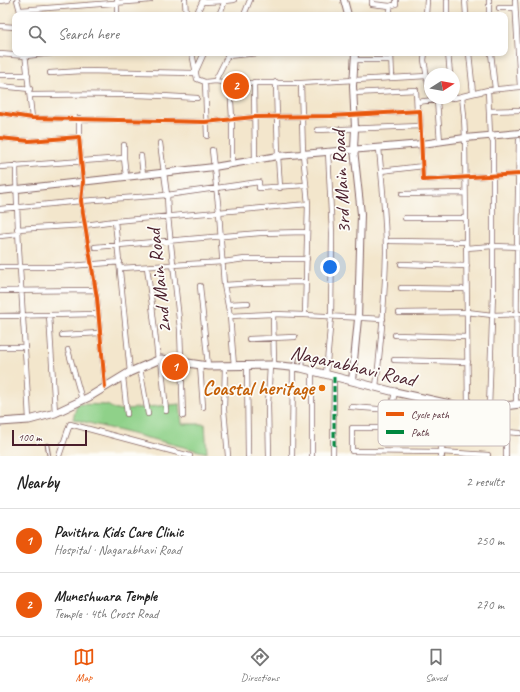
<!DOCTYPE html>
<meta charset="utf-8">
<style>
:root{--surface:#fff;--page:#f6f6f6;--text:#222;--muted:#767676;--line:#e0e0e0;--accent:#ea580c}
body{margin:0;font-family:Caveat,sans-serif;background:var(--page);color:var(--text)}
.compass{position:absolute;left:424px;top:68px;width:36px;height:36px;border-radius:50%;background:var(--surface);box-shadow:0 2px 6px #0003;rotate:79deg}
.scale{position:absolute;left:12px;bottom:10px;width:75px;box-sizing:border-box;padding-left:4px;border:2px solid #4a1f2b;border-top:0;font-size:11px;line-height:14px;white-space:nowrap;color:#4a1f2b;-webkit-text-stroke:3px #fdfcf7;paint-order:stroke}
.you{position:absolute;left:330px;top:267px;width:14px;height:14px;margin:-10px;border:3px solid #fff;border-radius:50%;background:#1a73e8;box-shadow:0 0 0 6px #1a73e833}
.badge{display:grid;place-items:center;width:26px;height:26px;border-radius:50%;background:var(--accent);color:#fff;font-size:13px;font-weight:700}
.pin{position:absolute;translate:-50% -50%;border:2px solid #fff;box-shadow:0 1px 4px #0006}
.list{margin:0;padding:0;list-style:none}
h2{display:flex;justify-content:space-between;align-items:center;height:52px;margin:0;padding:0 16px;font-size:17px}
h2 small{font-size:13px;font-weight:400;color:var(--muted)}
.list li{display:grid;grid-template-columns:26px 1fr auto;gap:12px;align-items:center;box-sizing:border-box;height:64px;padding:0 16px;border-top:1px solid var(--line)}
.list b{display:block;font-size:15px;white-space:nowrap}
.list p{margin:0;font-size:13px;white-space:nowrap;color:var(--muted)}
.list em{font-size:13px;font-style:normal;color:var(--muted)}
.icon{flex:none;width:22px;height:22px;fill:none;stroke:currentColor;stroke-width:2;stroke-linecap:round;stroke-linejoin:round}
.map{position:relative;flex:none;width:520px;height:456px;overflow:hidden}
.search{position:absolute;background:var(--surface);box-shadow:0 2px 6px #0003;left:12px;right:12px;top:12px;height:44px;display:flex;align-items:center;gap:10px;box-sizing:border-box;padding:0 14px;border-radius:8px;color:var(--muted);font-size:15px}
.sheet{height:180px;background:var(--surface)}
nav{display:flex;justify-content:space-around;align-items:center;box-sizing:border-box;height:56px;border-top:1px solid var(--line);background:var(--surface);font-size:11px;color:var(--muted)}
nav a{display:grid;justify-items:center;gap:2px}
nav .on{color:var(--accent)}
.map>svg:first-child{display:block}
.green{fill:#8fd189;stroke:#6c785a}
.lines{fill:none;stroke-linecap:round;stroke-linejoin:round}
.service-casing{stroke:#856563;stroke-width:4.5}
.minor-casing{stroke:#856563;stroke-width:6}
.tertiary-casing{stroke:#856563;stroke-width:8}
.secondary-casing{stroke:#856563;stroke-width:9}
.service{stroke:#fff;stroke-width:2.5}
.minor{stroke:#fff;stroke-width:4.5}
.tertiary{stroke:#fff;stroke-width:6}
.secondary{stroke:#fff;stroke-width:7}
.quiet{stroke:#00873e;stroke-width:3;stroke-dasharray:6 3;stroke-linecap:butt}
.cycleway-casing{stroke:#fdfcf7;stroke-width:6}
.cycleway{stroke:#e8590c;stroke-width:4}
.food-dot{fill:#e8710a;stroke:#fdfcf7;stroke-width:1.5}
.labels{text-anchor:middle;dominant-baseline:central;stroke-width:3.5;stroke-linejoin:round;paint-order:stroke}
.street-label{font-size:20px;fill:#4a1f2b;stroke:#fdfcf7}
.food-label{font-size:20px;font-weight:bold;fill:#c56008;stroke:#fdfcf7;text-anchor:end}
.key{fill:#fdfcf7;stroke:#c7baba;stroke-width:1}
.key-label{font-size:11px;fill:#4a1f2b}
</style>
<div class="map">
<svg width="520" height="456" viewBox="0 0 520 456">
<rect width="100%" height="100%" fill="#fdfcf7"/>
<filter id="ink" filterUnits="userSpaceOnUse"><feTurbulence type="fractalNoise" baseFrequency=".025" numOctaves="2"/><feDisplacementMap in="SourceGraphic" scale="8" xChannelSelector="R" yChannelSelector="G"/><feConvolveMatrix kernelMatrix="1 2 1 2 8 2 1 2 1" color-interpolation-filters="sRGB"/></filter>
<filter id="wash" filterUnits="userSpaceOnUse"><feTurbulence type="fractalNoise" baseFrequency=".012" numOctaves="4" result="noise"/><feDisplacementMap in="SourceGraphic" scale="16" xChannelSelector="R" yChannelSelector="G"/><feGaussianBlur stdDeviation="0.9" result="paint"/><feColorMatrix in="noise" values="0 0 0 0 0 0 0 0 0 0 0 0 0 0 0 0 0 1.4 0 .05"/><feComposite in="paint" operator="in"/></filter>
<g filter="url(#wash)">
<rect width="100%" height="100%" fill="#f3e6cc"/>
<path class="green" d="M77,404L107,405L116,410L180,404L182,424H205L207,453L73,419Z"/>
</g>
<g filter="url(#ink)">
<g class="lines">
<defs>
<path id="service" d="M294,367L296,356
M303,367L304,357
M47,445L49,456"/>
<path id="minor" d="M17,0L21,15
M117,0V15
M140,0V1L150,0
M185,0L186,15
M372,0V4L390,6V15
M447,0V15
M465,0L466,15
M489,0V15
M515,0L520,87
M0,1L8,0
M202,2L225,1
M390,6L396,4V0
M499,8H515
M21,10L140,1
M196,15L203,0
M219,15L225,1L234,0
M244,15L250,0
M426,15L427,0
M0,26L15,27
M25,53L32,118
M192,53L197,79L205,82L215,81L230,83H301L427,76
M391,53L392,78
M425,53L424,60L430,95
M448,53L450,74
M469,53L473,93
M491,53L495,89
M0,54L26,56L53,53
M227,56L259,53
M355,60H391
M50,73L82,71L195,73L204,53
M0,75H28
M215,81L229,53
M205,82L207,136
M254,82L255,161
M276,82L278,156L280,188
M230,83L232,119V164
M301,83L303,154L308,204L305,315L383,319
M0,86L30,89
M488,90L490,136L493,142V293L489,408
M353,93L416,90L417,111
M31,95C86,94 141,94 197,98
M462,96L464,116L465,138L468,408
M454,98L488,90L520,87
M437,100L440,142
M417,102L451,98
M489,111L520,110
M0,113L32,118L205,122L254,117L331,116L420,111L423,180L520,174
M317,130L421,126
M79,137V118
M0,138L29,141L79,137L83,182L81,201L97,298L105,387
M160,143L167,195L168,216L180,329L183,416
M124,145V158
M212,150L219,212L224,285L230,316L234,366
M141,156L143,175
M16,165C17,250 25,335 29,420
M0,167L124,158L126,176
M381,171L423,166
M402,194L465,193
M0,209L81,201L167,195L259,182V188L305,185
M405,218H465
M115,221L308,204
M17,229L85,225L115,221L130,372
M0,236L18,234
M390,241L466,242
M95,247L260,233L307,232
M466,248L493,246L520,247
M401,264L467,266
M0,267H58L120,262
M147,267L152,305L158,360
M121,268L223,262L245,259H307
M224,285L257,283L306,282
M200,286L208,366
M401,288L466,289
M0,291L95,290
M228,304L248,303
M399,313L467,312L492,315L520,314
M273,314L274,365
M49,315L55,413
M0,316L98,314
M230,316L273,314L305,315
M62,335L100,333
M395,335L467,337
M249,339L295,337
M0,347H25
M68,350L82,400
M161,359L166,411
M394,360L468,362
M200,365L203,407
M247,365L248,456
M225,366L224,410L228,456
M140,368L148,414
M312,370V456
M326,374L331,317L332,234L328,151
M123,377L127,414
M376,387C381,342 385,298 386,252C386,217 382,183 379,148
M516,404L517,247L519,140
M506,406V456
M351,407L391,410L395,392
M442,427L488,432
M390,428H352V451L441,452L488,455
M506,432L520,433
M390,437L391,410
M59,456L70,424L190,456
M269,456L268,405L270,365
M292,456L293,367
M333,456L334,377"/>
<path id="tertiary" d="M344,0L348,15
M0,191L214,167L278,156L422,144L465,138L520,133
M352,381L358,319L361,214L354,149L355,128L353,86L355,53
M441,456L443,403"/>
<path id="secondary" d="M0,422L29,420L55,413L89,397L130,372L158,360L161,359L208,366L270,365L301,368L395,392L468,408H489L520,404"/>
</defs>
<use href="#service" class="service-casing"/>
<use href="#minor" class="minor-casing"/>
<use href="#tertiary" class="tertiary-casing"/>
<use href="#secondary" class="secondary-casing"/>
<use href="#service" class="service"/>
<use href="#minor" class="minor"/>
<use href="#tertiary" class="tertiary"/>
<use href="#secondary" class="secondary"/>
<path class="quiet" d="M334,377V447"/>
<defs>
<path id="cycleway" d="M0,113L32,118L205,122L254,117L331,116L420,111L423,180L520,174
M0,138L29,141L79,137L83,182L81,201L97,298L105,387"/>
</defs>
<use href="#cycleway" class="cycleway-casing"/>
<use href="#cycleway" class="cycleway"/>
</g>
</g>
<circle class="food-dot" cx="322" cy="388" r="4"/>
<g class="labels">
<g class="street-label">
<text transform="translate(341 182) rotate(-93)">3rd Main Road</text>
<text transform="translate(159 281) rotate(-96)">2nd Main Road</text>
<text transform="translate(353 366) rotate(13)">Nagarabhavi Road</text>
</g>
<g class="food-label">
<text x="314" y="388">Coastal heritage</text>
</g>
</g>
<rect x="378" y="400" width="132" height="46" rx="6" class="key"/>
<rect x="386" y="412" width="18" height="4" fill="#e8590c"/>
<rect x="386" y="430" width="18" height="4" fill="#00873e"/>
<g class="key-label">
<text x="411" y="418">Cycle path</text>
<text x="411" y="436">Path</text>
</g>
</svg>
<svg class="compass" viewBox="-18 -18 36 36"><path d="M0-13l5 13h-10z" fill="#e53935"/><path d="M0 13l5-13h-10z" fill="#767676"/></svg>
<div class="scale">100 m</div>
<div class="you"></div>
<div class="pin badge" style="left:175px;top:367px">1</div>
<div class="pin badge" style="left:236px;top:86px">2</div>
<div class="search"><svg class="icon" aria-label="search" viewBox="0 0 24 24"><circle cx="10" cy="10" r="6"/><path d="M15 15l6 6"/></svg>Search here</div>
</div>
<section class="sheet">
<h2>Nearby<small>2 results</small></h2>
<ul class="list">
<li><span class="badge">1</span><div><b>Pavithra Kids Care Clinic</b><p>Hospital · Nagarabhavi Road</p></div><em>250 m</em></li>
<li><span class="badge">2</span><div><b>Muneshwara Temple</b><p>Temple · 4th Cross Road</p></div><em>270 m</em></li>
</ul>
</section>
<nav>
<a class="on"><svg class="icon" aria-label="map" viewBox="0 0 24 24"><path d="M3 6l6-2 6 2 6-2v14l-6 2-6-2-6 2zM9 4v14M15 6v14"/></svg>Map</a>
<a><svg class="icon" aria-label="directions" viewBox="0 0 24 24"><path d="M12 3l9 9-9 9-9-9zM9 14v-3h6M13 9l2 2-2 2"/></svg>Directions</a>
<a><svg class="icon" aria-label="saved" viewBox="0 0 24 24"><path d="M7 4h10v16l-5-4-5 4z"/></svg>Saved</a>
</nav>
